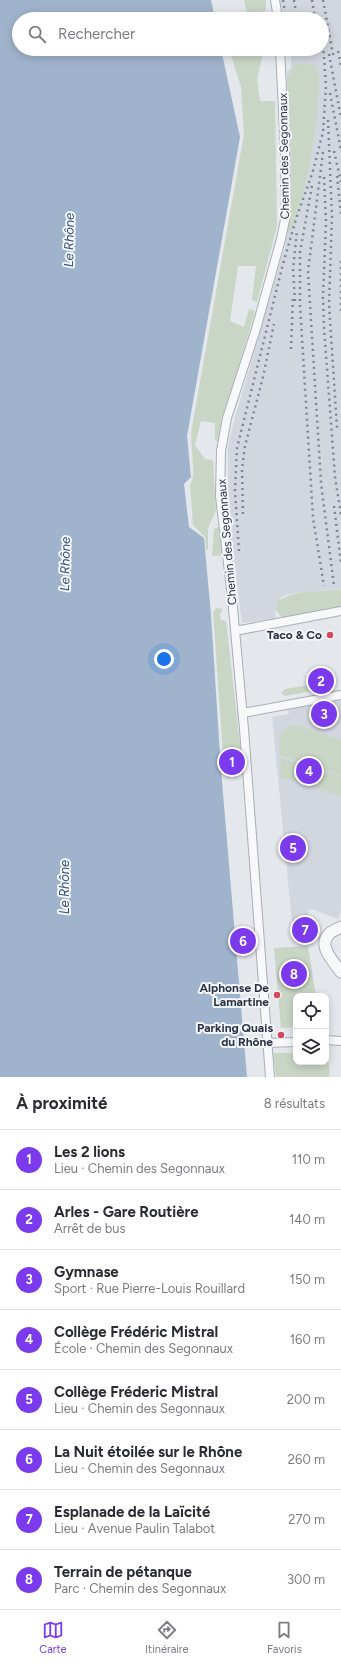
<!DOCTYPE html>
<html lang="fr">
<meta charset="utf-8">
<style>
:root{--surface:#fff;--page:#f7f7f7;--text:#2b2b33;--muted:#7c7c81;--line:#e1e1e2;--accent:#7c3aed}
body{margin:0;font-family:Figtree,sans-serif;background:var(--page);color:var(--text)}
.controls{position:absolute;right:12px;bottom:12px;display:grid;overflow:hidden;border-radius:8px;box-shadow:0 2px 10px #0003}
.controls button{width:36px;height:36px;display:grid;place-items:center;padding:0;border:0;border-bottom:1px solid var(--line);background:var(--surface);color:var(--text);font:20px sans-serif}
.you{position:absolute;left:164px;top:659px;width:14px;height:14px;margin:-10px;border:3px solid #fff;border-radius:50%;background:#1a73e8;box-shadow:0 0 0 6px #1a73e833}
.badge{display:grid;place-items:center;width:26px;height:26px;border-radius:50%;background:var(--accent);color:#fff;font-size:13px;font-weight:700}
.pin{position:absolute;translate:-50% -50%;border:2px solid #fff;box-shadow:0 1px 4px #0006}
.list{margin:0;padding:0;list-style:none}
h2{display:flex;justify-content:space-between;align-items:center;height:52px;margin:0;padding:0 16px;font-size:17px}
h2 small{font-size:13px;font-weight:400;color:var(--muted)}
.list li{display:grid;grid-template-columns:26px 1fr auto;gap:12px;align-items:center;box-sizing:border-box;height:60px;padding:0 16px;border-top:1px solid var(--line)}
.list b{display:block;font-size:15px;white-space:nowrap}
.list p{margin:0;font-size:13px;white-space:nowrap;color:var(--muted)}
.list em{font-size:13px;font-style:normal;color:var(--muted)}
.icon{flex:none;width:22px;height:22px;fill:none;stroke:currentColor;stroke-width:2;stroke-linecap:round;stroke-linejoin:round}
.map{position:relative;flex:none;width:341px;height:1077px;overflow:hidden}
.search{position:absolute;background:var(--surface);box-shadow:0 2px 10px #0003;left:12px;right:12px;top:12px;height:44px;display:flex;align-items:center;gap:10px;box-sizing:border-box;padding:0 14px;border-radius:22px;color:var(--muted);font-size:15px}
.sheet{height:532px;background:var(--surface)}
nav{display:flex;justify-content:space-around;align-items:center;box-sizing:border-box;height:56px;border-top:1px solid var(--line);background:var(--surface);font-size:11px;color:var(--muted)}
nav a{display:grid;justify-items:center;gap:2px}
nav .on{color:var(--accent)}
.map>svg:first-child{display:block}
.built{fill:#d2d6de}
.green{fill:#c9d6c5}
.water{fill:#9fb4cc}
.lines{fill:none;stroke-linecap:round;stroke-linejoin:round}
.minor-casing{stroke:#a9aeb7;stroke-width:10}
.tertiary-casing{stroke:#a9aeb7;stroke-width:13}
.minor{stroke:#f7f8fa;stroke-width:8}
.tertiary{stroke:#f7f8fa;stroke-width:11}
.rail{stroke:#7d8696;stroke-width:2.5;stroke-dasharray:2 4;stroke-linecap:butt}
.poi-dot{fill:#d1495b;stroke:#f4f6f9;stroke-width:1.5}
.labels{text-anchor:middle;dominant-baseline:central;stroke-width:4;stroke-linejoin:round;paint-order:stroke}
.street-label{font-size:12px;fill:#2b3445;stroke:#f4f6f9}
.poi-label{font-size:12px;font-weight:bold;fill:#2b3445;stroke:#f4f6f9;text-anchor:end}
.water-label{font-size:13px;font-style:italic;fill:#34527a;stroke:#f4f6f9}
</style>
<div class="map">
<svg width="341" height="1077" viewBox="0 0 341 1077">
<rect width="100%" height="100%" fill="#e4e7ec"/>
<path class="built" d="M279,0H341V590L310,592L308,591L285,595L277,601L275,619L242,623L228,516V447L234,421L285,246L290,218L287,71L291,68V54L286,49H322V19H282Z
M341,700V910L338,919L312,909L308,910L309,920L292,922L272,717L289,714L288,709Z"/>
<path class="green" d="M244,0H266V11L252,13L253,19H248Z
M229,49H263V54L257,79L260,101H275L277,226L257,302L252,300L256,266H238L230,321L244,327L249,309L255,311L230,397L222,417L218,441H215V423L201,421L195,445L205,459L213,460L216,510L208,528V550H206L205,537L193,525L190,485L193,477V467L191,433L244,134L241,87Z
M299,64L315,65C321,75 319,87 318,98C315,143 306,186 293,229L287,232C296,181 289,128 287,77L291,75V68Z
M219,527L222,555L212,556L214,529Z
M341,590V607L282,618L276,610L277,601L290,595L308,591L310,592Z
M216,608L223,609L220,614L221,620L226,621L241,753L228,754V768L224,769L213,612Z
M327,682L328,688L285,696L281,693L285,689Z
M291,726H299L341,740V775L280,755C279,743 277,730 291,726Z
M280,758L312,766L341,777V796L312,786L281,778Z
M308,946L316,996H296V1027L281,1028L274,948Z
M327,1051L330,1075L328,1077H276L273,1053H296V1062H326Z"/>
<path class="water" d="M0,0H211L215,19H19V49H221L240,137L187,436L191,477L184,484L189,527L204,538L211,615L221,770L247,1077H0Z"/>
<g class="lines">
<defs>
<path id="minor" d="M275,0L278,19
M235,631L341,611
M243,713L341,695
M326,1040L341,1041
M267,1043L296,1042
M270,1077L244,729L232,597L220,496L221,451L227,418L256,329L281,239L286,215L285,152L280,49"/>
<path id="tertiary" d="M341,927C338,929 332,931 330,933C316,945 334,962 341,972"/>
</defs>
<use href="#minor" class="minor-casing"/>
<use href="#tertiary" class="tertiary-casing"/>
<use href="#minor" class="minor"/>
<use href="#tertiary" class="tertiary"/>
<path class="rail" d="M283,0L286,19
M294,0L297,19
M312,0L315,19
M323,0L334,59
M338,51L341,67
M329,54L341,118
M330,93L341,150
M328,120L332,216L329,304L337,428
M334,151L341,182
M323,152L308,271L321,483L334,586
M337,176L341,214
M324,177L326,221L323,297L324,328L335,477L341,515
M312,186L300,252V305L313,518L324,586
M341,261V313
M295,301L293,269L297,231
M291,349L293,295
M334,506L341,563
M243,514L242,469L245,446L263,377L274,324
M239,551L235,491L237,448L283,264L296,219L313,171L323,132L326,86L322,28"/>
</g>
<g class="poi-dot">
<circle cx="330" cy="635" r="4"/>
<circle cx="277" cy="995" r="4"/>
<circle cx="281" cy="1035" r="4"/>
</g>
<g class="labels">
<g class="street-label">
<text transform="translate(284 156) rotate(-91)">Chemin des Segonnaux</text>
<text transform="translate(227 542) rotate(-95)">Chemin des Segonnaux</text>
</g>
<g class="poi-label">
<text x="322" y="635">Taco &amp; Co</text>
<text x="269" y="988">Alphonse De<tspan x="269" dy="14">Lamartine</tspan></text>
<text x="273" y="1028">Parking Quais<tspan x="273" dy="14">du Rhône</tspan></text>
</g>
<g class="water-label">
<text transform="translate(69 240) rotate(-89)">Le Rhône</text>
<text transform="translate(65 564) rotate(-89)">Le Rhône</text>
<text transform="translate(64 887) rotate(-90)">Le Rhône</text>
</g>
</g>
</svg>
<div class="controls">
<button><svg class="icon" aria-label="locate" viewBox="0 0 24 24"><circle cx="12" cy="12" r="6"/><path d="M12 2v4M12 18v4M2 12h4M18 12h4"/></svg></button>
<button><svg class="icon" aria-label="layers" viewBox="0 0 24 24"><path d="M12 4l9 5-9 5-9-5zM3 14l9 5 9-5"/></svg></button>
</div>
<div class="you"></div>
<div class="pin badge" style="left:232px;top:762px">1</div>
<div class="pin badge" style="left:321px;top:681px">2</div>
<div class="pin badge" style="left:324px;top:714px">3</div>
<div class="pin badge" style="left:309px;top:771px">4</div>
<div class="pin badge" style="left:293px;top:848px">5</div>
<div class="pin badge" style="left:243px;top:941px">6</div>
<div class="pin badge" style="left:305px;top:930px">7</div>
<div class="pin badge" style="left:294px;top:974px">8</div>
<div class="search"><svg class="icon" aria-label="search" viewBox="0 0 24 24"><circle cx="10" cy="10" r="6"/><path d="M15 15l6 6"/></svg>Rechercher</div>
</div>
<section class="sheet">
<h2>À proximité<small>8 résultats</small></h2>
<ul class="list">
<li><span class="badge">1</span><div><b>Les 2 lions</b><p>Lieu · Chemin des Segonnaux</p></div><em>110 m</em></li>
<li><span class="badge">2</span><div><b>Arles - Gare Routière</b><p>Arrêt de bus</p></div><em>140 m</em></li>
<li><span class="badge">3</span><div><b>Gymnase</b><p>Sport · Rue Pierre-Louis Rouillard</p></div><em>150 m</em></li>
<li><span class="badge">4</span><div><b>Collège Frédéric Mistral</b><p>École · Chemin des Segonnaux</p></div><em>160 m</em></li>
<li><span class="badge">5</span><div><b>Collège Fréderic Mistral</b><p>Lieu · Chemin des Segonnaux</p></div><em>200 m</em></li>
<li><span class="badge">6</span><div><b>La Nuit étoilée sur le Rhône</b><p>Lieu · Chemin des Segonnaux</p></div><em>260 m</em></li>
<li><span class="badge">7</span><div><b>Esplanade de la Laïcité</b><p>Lieu · Avenue Paulin Talabot</p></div><em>270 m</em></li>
<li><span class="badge">8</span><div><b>Terrain de pétanque</b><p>Parc · Chemin des Segonnaux</p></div><em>300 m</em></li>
</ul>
</section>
<nav>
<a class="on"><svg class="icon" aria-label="map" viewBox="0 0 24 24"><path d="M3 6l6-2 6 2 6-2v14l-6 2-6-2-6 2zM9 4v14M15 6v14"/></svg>Carte</a>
<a><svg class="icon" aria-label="directions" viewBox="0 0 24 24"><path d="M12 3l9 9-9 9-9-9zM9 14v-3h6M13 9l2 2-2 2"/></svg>Itinéraire</a>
<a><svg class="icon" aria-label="saved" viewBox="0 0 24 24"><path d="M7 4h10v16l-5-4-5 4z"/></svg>Favoris</a>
</nav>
